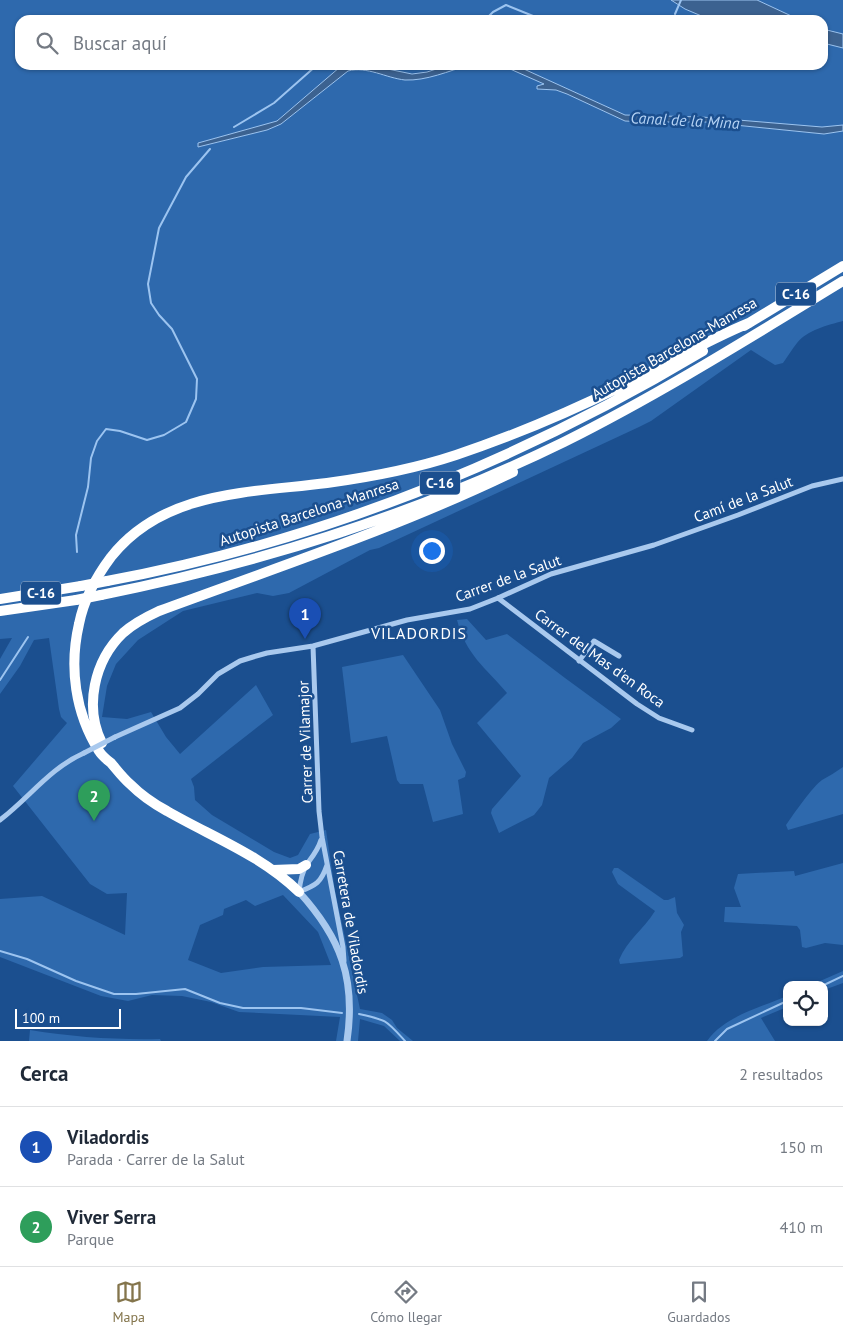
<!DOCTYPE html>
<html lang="es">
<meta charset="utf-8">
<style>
:root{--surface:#fff;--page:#f2f2f3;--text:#1f2937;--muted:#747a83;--line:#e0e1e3;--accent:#84754c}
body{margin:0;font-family:"PT Sans",sans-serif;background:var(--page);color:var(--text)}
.controls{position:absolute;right:15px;bottom:15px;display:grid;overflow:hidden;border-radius:10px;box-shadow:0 1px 4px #0004}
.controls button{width:45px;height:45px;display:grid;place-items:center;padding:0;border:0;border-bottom:1px solid var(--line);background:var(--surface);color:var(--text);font:25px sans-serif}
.scale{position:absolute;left:15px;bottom:12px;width:106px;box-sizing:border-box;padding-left:5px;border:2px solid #fff;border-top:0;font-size:14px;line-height:18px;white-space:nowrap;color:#fff;-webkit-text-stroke:4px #1b4f8f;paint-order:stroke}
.you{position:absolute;left:431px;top:550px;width:18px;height:18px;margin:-12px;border:4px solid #fff;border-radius:50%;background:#1a73e8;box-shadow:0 0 0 8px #1a73e833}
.badge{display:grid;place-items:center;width:32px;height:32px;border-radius:50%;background:var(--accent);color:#fff;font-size:16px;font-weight:700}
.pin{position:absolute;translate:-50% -41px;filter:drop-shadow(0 1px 2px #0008)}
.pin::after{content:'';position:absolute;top:26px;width:18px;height:15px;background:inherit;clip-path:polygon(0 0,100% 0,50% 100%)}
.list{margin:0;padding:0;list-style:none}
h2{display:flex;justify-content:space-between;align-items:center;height:65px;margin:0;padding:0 20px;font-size:21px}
h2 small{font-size:16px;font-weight:400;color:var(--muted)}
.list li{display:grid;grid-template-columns:32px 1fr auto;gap:15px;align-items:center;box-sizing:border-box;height:80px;padding:0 20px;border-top:1px solid var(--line)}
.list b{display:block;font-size:19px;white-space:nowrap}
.list p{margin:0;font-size:16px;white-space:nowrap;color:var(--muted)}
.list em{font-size:16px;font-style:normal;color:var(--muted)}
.icon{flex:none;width:28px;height:28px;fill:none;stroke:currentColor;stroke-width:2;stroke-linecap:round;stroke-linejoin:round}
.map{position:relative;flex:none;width:843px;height:1041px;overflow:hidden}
.search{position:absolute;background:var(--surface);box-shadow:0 1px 4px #0004;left:15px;right:15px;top:15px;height:55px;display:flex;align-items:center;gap:12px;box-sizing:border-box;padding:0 18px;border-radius:15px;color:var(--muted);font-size:19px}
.sheet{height:225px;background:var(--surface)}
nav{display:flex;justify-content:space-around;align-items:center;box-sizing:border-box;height:70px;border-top:1px solid var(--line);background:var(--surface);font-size:14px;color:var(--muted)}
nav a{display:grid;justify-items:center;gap:2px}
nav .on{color:var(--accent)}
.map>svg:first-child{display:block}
.green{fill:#2e69ad;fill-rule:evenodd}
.water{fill:#3c6290;stroke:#9cc4f0}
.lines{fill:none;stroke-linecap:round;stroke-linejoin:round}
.stream{stroke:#9cc4f0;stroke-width:2}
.minor{stroke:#a9c9ee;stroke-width:5}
.tertiary{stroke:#a9c9ee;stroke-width:7}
.motorway{stroke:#fff;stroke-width:10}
.minor-bridge{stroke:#a9c9ee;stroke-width:5}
.motorway-bridge{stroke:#fff;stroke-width:10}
.labels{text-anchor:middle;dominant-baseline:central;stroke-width:5;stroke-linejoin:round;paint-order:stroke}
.shield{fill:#1b4f8f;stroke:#bbcadd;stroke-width:1}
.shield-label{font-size:14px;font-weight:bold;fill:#fff}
.street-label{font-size:15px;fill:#fff;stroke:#1b4f8f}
.water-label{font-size:16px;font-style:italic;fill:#b5d3f5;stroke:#1b4f8f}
.neighbourhood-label{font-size:16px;letter-spacing:1px;fill:#fff;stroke:#1b4f8f}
</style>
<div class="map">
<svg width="843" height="1041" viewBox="0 0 843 1041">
<rect width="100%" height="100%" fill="#1b4f8f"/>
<path class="green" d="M0,0H671L685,9L711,20H20V65H346L340,67L277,121L198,143L199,147L267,130L281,124L348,71L361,69L382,75L427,78L469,65H501L545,84L538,89L556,90L567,94L625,121L645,122H705L824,134L843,131V321C828,325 807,330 797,343C792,349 788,356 783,363L775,365L751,350L651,421L639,427L379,548L370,550L289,593L273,596L257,593L183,611L138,640L116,664L107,686L102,717L127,719L151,712L166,737L180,754L256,685L273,715L191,779L194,787L195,800L212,815L274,852L290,858L298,855L310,834L326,830L335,891L360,1009L382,1013L392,1020L397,1028L413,1041H400L384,1026L360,1019L358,1041H336L340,1017L239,1012L211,1002L182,996L152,995L128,1001L101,996L0,957V899L42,896L125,935L127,893L107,894L90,884L13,786L67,723L61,717L59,709L49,638L34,640L20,666L0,694V659L12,638L0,639ZM283,895L318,932L331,965L263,967L221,973L188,960L200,925L223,915L224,909L246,900L255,906Z
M757,0H843V34L823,28V20H800Z
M823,43L843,48V125L830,128L625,115L515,65H823Z
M368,65H449C413,77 403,74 368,65Z
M467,619L486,640L507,634L565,678L621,719L611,728L583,743L572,758L549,778L542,805L534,815L499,833L491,813L492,809L521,776L477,723L507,693C485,667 466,655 457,620Z
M403,655L440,710L452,744L466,772L465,777L458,780L463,814L433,822L423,784H400L397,780L387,736L351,743L342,667Z
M843,767V814L788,830L786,825C793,815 813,786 822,780C829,776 836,772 843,767Z
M843,863V945L825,943L806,948L802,947L800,930L797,926L724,922L725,907H741L734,888L738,874L794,871L795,876Z
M614,868H618L664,900H668L675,897L677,913L684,925L681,932L683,956L680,958L620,964L619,960C627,940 644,929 655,911L618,884L612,872Z
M843,971V983L824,990V985H811Z
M787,996V1007L761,1018L775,1041H707C725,1016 759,1008 787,996Z
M30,1030C73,1037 116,1040 160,1039L161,1041H29Z"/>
<path class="water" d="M671,0H757L800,20H711L685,9Z
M823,29L843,34V48L823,43Z
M346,65H368L412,74L427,72L449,65H469C449,71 426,81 405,80C386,78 367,66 348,71L281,124L267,130L198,147V143L277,121L340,67Z
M501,65H515L625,115L702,117L822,127L843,125V131L824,134L705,122H645L625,121L567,94L556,90L537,89V86L544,84Z"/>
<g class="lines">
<path class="stream" d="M675,14L681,0
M485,20L493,12L506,5L543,20
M672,20L673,18
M234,127L274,103L317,65
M77,552L76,535L88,487L91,458L97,441L106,429L120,431L147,440L164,435L186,422L196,399L197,379L172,329L159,315L151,303L148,284L159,228L186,177L210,149
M0,680L28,637
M0,951L27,959L76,981L114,994H136L185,989L220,1003L243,1008H301L342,1013
M824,985L843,976
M359,1014C387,1020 386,1020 405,1041
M715,1041L727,1029L787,1001"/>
<path class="minor" d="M498,598L637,704L659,718L692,730
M313,646L319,811L322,837L343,947L344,961
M579,661L594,641L619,656
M115,737L180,708L198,694L218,674L240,661L253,657L267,653L313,646L407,620L470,609L498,598L551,574L654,545L738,515L812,486L843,479
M0,820C29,798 50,768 84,753
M321,840C318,850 313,856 307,864C302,872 300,883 299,892C316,885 321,883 327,865"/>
<path class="tertiary" d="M299,892C341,938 356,979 347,1041"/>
<path class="motorway" d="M744,326L843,266
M107,581C318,542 519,461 703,351
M101,595C261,563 417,514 564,442C660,394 751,337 843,281
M0,599L81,586
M0,611L76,600
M102,743C84,707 94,661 123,633C134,623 146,617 159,611C278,567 399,527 513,472
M273,870L299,869L306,865
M299,892C261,855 212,837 167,811C154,804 141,795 130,784C123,778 117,770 111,763C106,759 102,756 99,751C75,713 69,667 79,624C84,599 96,577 111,557C164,490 250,493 327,483C371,477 414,469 456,455C513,436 567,413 620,387C664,366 705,341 749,323"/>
<path class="minor-bridge" d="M84,753L115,737"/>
<path class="motorway-bridge" d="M81,586L107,581
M76,600L101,595"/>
</g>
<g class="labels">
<g class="shield">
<rect x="776" y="282.5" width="40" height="23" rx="4"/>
<rect x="420" y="471.5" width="40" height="23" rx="4"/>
<rect x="21" y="581.5" width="40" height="23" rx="4"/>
</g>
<g class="shield-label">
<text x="796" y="294">C-16</text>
<text x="440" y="483">C-16</text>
<text x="41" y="593">C-16</text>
</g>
<g class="street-label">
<text transform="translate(674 348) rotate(-30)">Autopista Barcelona-Manresa</text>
<text transform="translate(743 499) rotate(-21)">Camí de la Salut</text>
<text transform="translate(309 512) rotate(-18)">Autopista Barcelona-Manresa</text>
<text transform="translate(508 578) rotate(-20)">Carrer de la Salut</text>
<text transform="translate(600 658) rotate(36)">Carrer del Mas d'en Roca</text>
<text transform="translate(305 742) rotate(-92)">Carrer de Vilamajor</text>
<text transform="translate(351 922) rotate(80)">Carretera de Viladordis</text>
</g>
<g class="water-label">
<text transform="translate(685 120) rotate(3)">Canal de la Mina</text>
</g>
<g class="neighbourhood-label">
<text x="419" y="633">VILADORDIS</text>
</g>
</g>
</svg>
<div class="controls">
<button><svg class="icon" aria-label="locate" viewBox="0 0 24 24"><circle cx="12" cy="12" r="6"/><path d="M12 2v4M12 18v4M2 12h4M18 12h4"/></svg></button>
</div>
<div class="scale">100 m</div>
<div class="you"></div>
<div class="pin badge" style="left:305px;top:639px;background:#1a4fb4">1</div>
<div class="pin badge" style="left:94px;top:821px;background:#2e9e5b">2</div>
<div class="search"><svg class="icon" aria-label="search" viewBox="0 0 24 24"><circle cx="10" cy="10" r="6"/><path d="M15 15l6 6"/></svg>Buscar aquí</div>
</div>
<section class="sheet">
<h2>Cerca<small>2 resultados</small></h2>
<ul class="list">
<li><span class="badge" style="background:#1a4fb4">1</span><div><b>Viladordis</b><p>Parada · Carrer de la Salut</p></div><em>150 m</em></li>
<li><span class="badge" style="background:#2e9e5b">2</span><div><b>Viver Serra</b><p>Parque</p></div><em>410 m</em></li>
</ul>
</section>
<nav>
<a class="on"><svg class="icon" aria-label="map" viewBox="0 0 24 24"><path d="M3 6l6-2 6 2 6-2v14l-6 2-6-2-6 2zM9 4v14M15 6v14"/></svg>Mapa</a>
<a><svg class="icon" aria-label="directions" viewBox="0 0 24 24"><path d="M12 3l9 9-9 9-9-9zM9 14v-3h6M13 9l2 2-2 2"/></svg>Cómo llegar</a>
<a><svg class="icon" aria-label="saved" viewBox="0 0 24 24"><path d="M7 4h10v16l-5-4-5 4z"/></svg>Guardados</a>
</nav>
